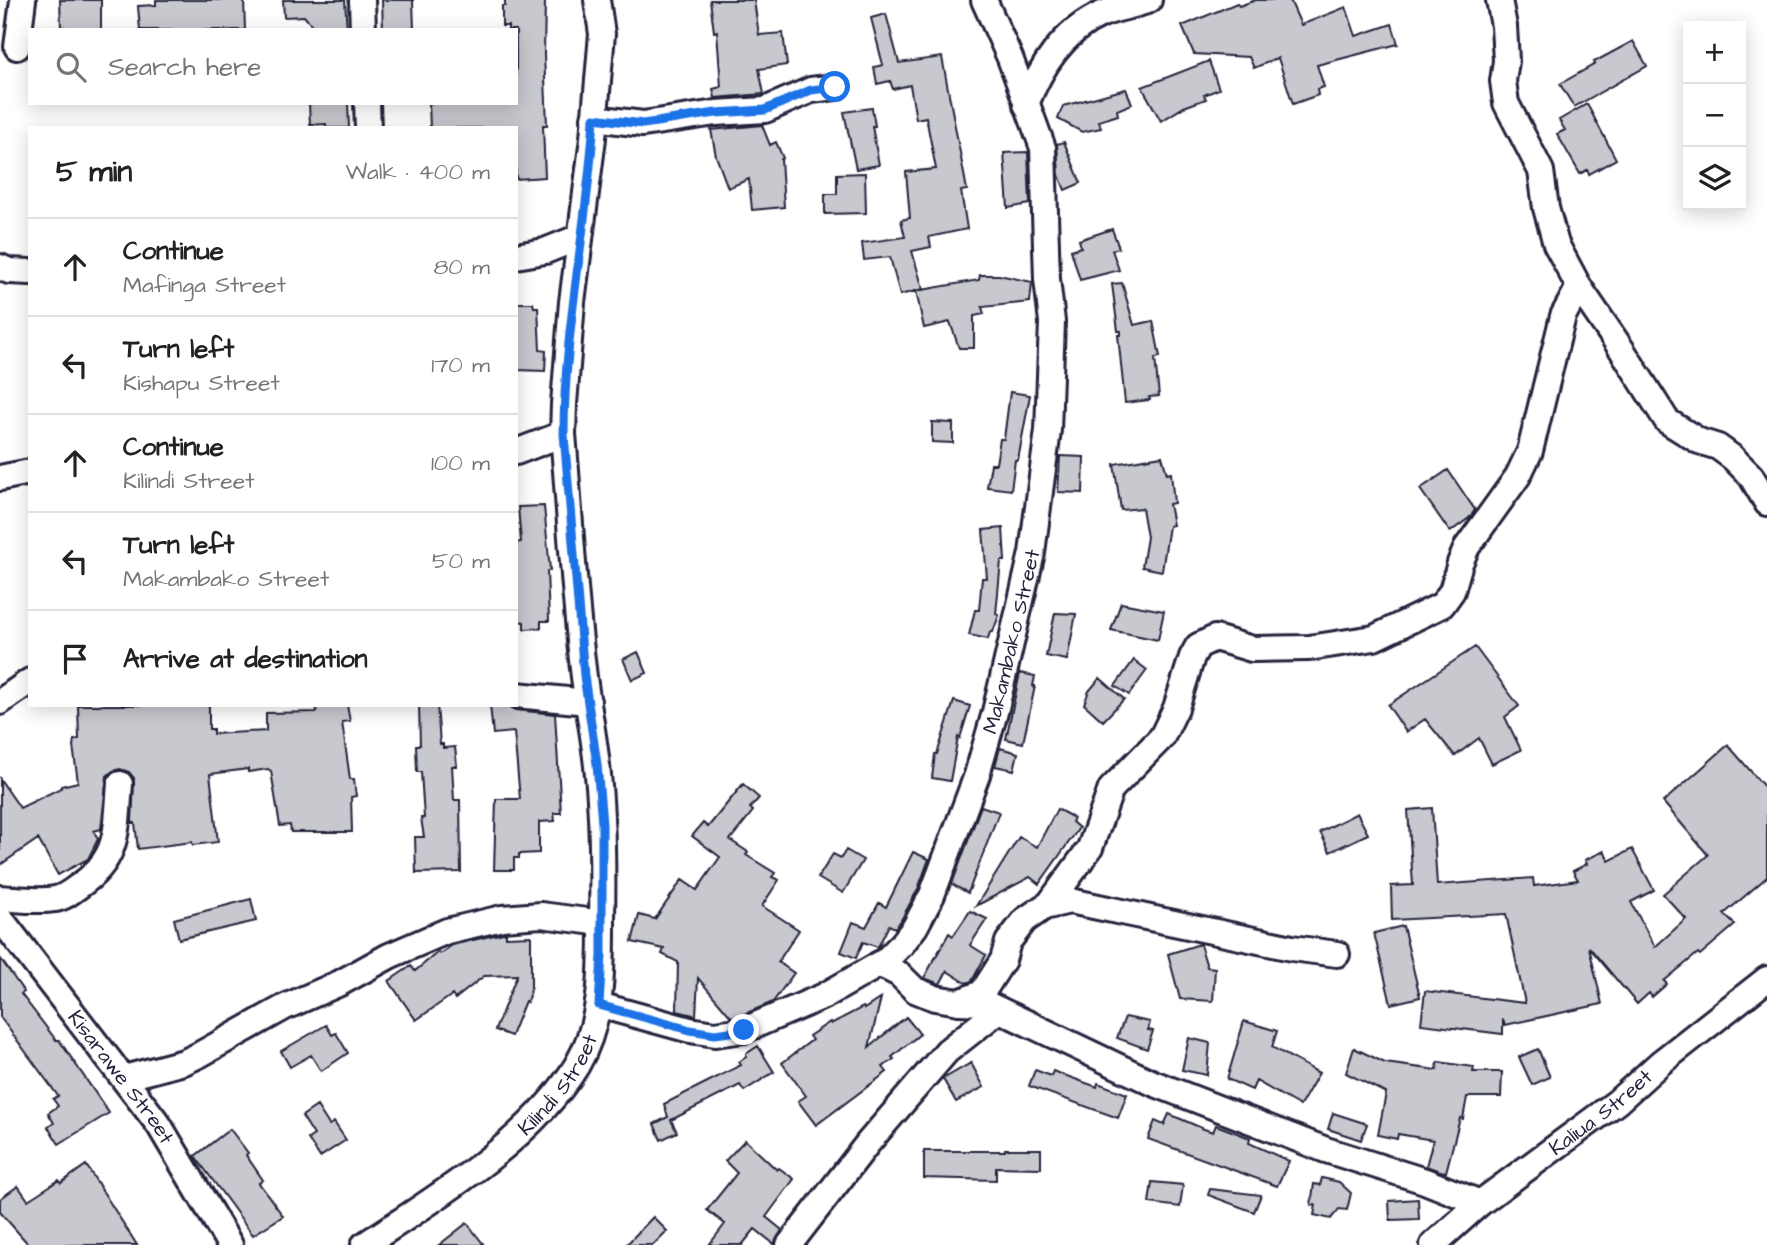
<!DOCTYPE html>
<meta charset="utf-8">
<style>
:root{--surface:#fff;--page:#f2f2f2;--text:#222;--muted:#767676;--line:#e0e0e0}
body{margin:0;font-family:"Architects Daughter",sans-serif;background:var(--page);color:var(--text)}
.controls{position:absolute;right:21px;top:21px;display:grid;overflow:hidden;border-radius:0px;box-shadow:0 4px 18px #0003}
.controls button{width:63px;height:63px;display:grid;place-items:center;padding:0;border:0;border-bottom:2px solid var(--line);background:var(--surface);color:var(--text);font:35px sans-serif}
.stop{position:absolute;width:21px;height:21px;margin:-16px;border:5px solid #1a73e8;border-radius:50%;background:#fff}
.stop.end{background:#1a73e8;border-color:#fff;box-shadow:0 2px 7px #0008}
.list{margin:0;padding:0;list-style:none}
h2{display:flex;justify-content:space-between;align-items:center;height:91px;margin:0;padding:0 28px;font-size:30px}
h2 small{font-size:23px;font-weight:400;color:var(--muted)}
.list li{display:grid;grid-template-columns:46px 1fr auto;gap:21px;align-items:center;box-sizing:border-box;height:98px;padding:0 28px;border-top:2px solid var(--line)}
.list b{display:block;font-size:26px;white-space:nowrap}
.list p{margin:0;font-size:23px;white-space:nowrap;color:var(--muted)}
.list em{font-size:23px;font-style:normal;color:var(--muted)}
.icon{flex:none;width:38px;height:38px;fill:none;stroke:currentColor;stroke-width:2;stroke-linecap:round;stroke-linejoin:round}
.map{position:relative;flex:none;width:1767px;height:1245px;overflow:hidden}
.search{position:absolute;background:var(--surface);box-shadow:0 4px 18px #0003;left:28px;top:28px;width:490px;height:77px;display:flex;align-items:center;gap:18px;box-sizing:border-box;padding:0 24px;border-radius:0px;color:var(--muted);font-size:26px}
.panel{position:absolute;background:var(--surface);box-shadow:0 4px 18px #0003;left:28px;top:126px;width:490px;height:581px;border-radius:0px}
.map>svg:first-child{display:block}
.building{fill:#c8c8cf;stroke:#22223b;stroke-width:2}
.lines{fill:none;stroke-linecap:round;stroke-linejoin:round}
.street-casing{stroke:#22223b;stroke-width:30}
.street{stroke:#fff;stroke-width:24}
.route{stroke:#1a73e8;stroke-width:9}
.labels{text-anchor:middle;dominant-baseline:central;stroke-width:6;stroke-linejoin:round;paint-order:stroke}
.street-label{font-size:21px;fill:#22223b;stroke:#fff}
</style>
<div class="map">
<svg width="1767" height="1245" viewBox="0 0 1767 1245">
<rect width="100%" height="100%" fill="#fff"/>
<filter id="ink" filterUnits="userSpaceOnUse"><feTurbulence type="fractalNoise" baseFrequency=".0143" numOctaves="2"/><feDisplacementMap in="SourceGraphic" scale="14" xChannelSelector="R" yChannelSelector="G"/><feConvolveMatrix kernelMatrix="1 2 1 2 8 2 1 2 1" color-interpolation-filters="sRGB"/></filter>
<g filter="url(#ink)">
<path class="building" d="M60,0H101V30H64V27H61Z
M156,0H244L245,30H140L138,6L156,5Z
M283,0H345L347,30H316L304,16L284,17Z
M382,0H413L414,30H383Z
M505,0H545L544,54L547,125H543L545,177L516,179V128H430L429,103H516V30H508V26H502V6H505Z
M710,0H754L759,35L783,33L787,65L759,69L764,94L715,98L713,89L721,87L717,31L714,32Z
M1256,0H1290L1301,25L1346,7L1356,36L1392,24L1398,44L1317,65L1324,87L1317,89L1318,95L1293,104L1278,58L1254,68L1249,57L1194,54L1182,26L1237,3L1239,6Z
M886,14L899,63L942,57L967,190L961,191L967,229L929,237L931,247L912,251L923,289L900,295L890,257L864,260L862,243L905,237L901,220L910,218L906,172L936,169L926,117L916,119L910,85L893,89L890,81L877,84L874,67L883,65L871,18Z
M1633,41L1647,66L1574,107L1560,84L1595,64L1594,62Z
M1209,61L1219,89L1204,95L1206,99L1184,107L1161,121L1142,87Z
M1126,89L1132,104L1117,110L1118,115L1099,121L1101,128L1082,132L1058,119L1063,106Z
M309,103H348L349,128H326V124L310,125Z
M1587,104L1616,159L1589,174L1587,170L1580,174L1557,134L1565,130L1559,120Z
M872,108L875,126H872L879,165L856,169L844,112Z
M762,125L770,145L776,142L783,158L781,159L784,207L752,210L749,179L728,188L716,156L711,130Z
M1064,142L1081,183L1065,190L1059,175L1057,144Z
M1028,152L1030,204L1008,208L1004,153Z
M865,173L866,213L825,214V194H837V174Z
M1112,229L1119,248L1112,250L1119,270L1080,280L1071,250L1081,247L1079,240Z
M980,275H999L1032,282L1030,302L982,307L984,314L974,316V348H959L950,322L924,328L916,291L979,280Z
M1122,283L1134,325L1153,321L1160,357L1155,358L1159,396L1149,397L1150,400L1125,403L1118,335H1121V331H1118L1112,284Z
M516,303H533L534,307H538L540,350L546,351L545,371L516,370Z
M1010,392L1030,395L1018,460H1015L1011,490L987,487L991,464H996L1000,439H1004Z
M932,422L953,423V443L932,442Z
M1060,456L1084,457L1083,493L1058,492Z
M1162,456L1167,474L1171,473L1174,503L1169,504L1173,525L1169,526L1162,571L1142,567L1147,537L1142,508L1121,510L1114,464Z
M1448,470L1475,510L1469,518L1450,532L1420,489Z
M544,506L550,570L547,571L549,621H541V628L524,629V622L516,621V543L521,542L518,507Z
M1003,528L1005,561H1001L996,614L999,615L993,632H990L988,639L969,635L975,610H979L982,578H987L983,530Z
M1121,603L1164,611L1158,640L1111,630Z
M1055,613L1076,614L1067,660L1046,656Z
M1475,647L1519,706L1505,717L1521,750L1492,764L1479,738L1455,756L1425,719L1406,732L1388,705Z
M638,652L647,673L632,680L623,659Z
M1134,660L1147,670L1129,695L1115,686Z
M1020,673L1035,676L1033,686H1035L1023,743L1006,739Z
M1100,678L1124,699L1103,721L1084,704L1089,691Z
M954,701L970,706L960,738L958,737L950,781L932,778L935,754H937Z
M78,705H209V729H213V734L266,731V713L317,712L316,705H347L350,721L342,722L350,779H354L356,796L351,797L352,832H291L290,825L280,826L271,771L268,769L248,772V769L210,774L218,842L193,845L192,842L138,849L135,823H132L134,778L129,772L120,769L113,771L107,776L101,829L94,831L98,839L88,859L58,875L38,839L0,865V779L20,808L61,788V786L78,782L73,746L74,740L79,739Z
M419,705H437L440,744H443V748L455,747L457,766H452L454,800H460L461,872L416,873L415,837H424L421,818H424L421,772H417L416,745H420Z
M490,705H506L515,710L555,714L561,813H554L555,821L539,822V853L519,854V858H514V870H494L496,799H520L514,732L493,734Z
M1728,745L1767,790V877L1724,914L1735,925L1700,955L1698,953L1664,981L1667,984L1652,997L1649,993L1637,1004L1589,947L1602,1004L1505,1025L1503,1019V1034L1421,1024L1425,991L1525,1003L1506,914L1392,920L1391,886L1413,885L1408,810L1432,808L1437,885L1533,878L1534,886L1578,880L1573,871L1587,864L1585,860L1604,851L1609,861L1632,849L1654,890L1631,902L1655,947L1686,919L1663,894L1708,855L1663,802Z
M1000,748L1018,753L1014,770L995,766Z
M743,784L759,798L750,808L753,811L730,840L748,852L746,855L775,873L772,877L779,880L762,906L799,930L778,962L794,973L773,1002L740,1016L731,1017L698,978L696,1016L693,1015L677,1011L678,962L662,954L664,949L632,942L639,915L655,919L682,880L697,890L720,857L692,836L703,823L708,827Z
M981,806L999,812L968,893L952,884Z
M1057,809L1074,818L1072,822L1079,828L1039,884L1030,877L976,906L1019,837L1037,847Z
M1357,813L1368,834L1330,852L1320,832Z
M846,850L863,860L843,893L818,878L833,854L841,858Z
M913,852L929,859L918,889L900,922L895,928L889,925L878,947L863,942L856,958L841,952L853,922L866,927L879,903L886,907Z
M251,899L256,921L179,939L174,919Z
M970,911L987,919L970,945L986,955L972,981L966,983L947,971L940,984L924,978L949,933L953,936Z
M1403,926L1420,997L1391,1004L1374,933Z
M503,933H506V937L531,936V988L527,1002L525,1001L511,1036L495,1030L517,975L484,976L455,999L452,995L416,1020L389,981L411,966L415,971L438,952L440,954L452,945Z
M1200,944L1207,967L1215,968L1213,1001L1180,999L1168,954Z
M0,958L24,992L21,994L56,1040H59L109,1113L59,1144L48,1127L54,1123L48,1113L58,1106L53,1099L58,1096L0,1017Z
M881,998L869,1047L906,1017L920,1034L892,1057L894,1059L883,1067L887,1072L816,1125L798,1101L806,1096L782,1063L812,1040L809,1036L830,1022L831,1024L863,1007L864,1009Z
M1125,1017L1150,1022L1148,1030L1153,1031L1147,1049L1117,1038Z
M1244,1021L1277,1031L1272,1047L1319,1073L1300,1106L1256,1081L1252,1090L1227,1079Z
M326,1025L332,1035L336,1033L348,1053L321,1071L311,1055L290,1067L281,1051Z
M1189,1038L1210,1043L1207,1075L1182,1070Z
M758,1046L774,1072L744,1091L740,1085L671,1120L677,1132L661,1140L654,1124L668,1117L664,1104L741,1065L739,1062L746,1057V1054Z
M1354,1048L1385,1063L1437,1070L1438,1062L1474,1067L1473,1072H1502L1501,1097H1467L1463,1119L1460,1118L1446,1172L1440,1171L1426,1166L1433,1140L1398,1134L1397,1139L1378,1135L1386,1093L1346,1073Z
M1538,1049L1550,1077L1532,1085L1519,1057Z
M971,1063L984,1087L956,1102L943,1079Z
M1035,1070L1051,1076L1053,1071L1097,1087L1098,1083L1127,1094L1118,1118L1029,1086Z
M317,1106L329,1125L334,1122L346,1140L320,1157L308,1139L314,1135L302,1116Z
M1333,1113L1367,1124L1361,1140L1328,1129Z
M1169,1114L1204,1129L1213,1132L1216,1125L1250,1138L1249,1143L1289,1161L1277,1186L1148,1139L1155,1121L1164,1125Z
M230,1129L248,1153L246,1155L263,1180L259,1183L283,1216L253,1235L195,1156Z
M745,1140L777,1170L779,1168L794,1179L766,1217L782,1230L774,1244L755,1229L742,1245H709L725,1224L707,1210L737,1173L725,1161Z
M1005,1149H1041V1168L996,1167V1180L924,1178V1151H1005Z
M86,1165L137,1245H29L0,1212V1199L18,1186L28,1200L59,1180L61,1183Z
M1322,1178L1339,1182L1351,1193L1347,1210L1339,1209L1331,1219L1314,1215L1316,1205H1311L1314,1184L1320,1185Z
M1152,1182L1183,1185L1180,1207L1149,1203Z
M1210,1189L1261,1195L1254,1212L1208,1195Z
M1418,1199L1419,1219L1390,1220L1389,1201Z
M653,1217L667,1231L653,1245H626Z
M467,1223L484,1245H439Z"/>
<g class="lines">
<defs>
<g id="street">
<path d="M362,0L363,30"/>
<path d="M1499,0L1504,26L1506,61L1503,81L1506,103L1541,171L1546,208L1556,244L1579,287L1622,350L1667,421L1699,441L1718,447L1733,458L1751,476L1767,503"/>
<path d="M17,47L23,0"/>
<path d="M367,103L368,128"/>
<path d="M1026,104C1041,67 1063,31 1102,14C1117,8 1134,6 1149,0"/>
<path d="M594,118L643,124L716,113L765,110L811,90L835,87"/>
<path d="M516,256L545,251L580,237"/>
<path d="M0,267L9,271L30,272"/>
<path d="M516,452L563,434"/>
<path d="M0,478L30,472"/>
<path d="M516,695L588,702"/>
<path d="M0,702L30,681"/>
<path d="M0,898C18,899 38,902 55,899C64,898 72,891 79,886C120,858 116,829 120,784"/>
<path d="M1049,904L1090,848L1111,789L1162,737L1176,708L1192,657L1198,646L1215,638L1252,649L1309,648L1374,638L1442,605L1452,591L1460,563L1467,547L1518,476L1530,451L1563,316L1579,287"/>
<path id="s1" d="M0,918L159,1125L230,1245"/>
<path d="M879,964L899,974L915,990L935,998L959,1002L985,1003L1153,1083L1326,1150L1425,1181L1480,1203"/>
<path d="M959,1002L982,993L1003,960L1008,942L1025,920L1044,907L1070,901L1292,948L1337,954"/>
<path id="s2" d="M599,1005L690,1030L715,1034L744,1030L824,996L885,961L902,944L915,927L932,895L977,775L995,712L1032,553L1048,430L1052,322L1047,279L1043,148L1010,58L984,0"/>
<path d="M124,1078L184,1062L199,1055L285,1007L340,983L389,956L447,931L502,918L541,915L602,923"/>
<path id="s3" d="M364,1245C436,1198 532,1140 577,1065C603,1021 602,969 602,920C603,869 603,818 597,766C594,737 588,707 584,677C574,597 570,515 563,434L564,404L572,302L593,138L602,34L597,0"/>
<path d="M789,1245L868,1143L947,1051L999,1010"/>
<path id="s4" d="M1433,1245L1480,1203L1617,1102L1660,1063L1767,979"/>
</g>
</defs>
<use href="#street" class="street-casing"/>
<use href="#street" class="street"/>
</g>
</g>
<g class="lines" filter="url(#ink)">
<path class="route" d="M744,1030L715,1034L690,1030L599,1005L602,955V824L597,764L584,676L564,434C564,328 588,223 594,118L643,124L716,113L765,110L811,90L835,87"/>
</g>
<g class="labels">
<g class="street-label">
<text stroke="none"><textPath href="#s2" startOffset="654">Makambako Street</textPath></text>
<text stroke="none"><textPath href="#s1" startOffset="200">Kisarawe Street</textPath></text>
<text stroke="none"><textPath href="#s3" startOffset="254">Kilindi Street</textPath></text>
<text stroke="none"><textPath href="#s4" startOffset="214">Kaliua Street</textPath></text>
</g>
</g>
</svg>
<div class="controls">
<button>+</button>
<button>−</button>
<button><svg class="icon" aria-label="layers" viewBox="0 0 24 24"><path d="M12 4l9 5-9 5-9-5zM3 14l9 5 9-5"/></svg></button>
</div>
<div class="stop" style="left:835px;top:87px"></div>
<div class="stop end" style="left:744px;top:1030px"></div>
<div class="search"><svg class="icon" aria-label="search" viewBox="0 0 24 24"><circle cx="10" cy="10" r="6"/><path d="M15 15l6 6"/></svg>Search here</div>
<section class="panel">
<h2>5 min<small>Walk · 400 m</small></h2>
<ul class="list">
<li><svg class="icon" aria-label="ahead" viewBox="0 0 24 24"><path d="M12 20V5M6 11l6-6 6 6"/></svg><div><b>Continue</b><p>Mafinga Street</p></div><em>80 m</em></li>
<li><svg class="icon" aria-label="left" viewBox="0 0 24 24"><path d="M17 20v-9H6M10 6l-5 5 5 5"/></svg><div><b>Turn left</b><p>Kishapu Street</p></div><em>170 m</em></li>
<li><svg class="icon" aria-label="ahead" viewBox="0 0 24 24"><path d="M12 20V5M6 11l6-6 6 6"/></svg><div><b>Continue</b><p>Kilindi Street</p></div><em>100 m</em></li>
<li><svg class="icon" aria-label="left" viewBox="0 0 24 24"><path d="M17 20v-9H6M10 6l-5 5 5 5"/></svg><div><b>Turn left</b><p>Makambako Street</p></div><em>50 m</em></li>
<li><svg class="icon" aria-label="arrive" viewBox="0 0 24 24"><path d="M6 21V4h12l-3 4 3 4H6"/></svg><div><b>Arrive at destination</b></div></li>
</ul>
</section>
</div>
